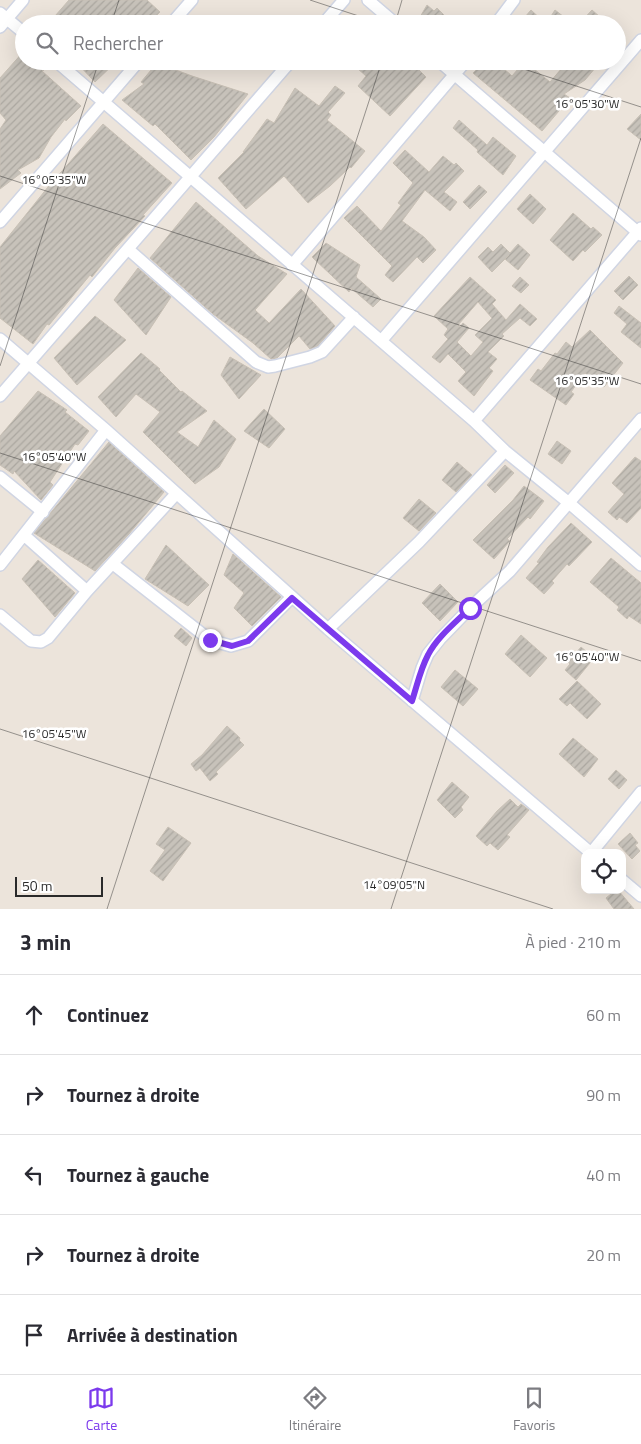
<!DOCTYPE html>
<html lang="fr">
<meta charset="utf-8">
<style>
:root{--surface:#fff;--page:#f2f2f3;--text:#2b2b33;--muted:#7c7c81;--line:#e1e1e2;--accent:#7c3aed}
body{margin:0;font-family:"Titillium Web",sans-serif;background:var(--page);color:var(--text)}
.controls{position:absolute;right:15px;bottom:15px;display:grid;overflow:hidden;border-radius:10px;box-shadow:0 5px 20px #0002}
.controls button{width:45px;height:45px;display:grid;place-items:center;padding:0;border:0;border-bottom:1px solid var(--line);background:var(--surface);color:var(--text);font:25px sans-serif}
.scale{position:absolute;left:15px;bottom:12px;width:88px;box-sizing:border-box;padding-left:5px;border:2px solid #2a2a2a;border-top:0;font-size:14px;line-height:18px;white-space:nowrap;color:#2a2a2a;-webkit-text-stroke:4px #fff;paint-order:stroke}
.stop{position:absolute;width:15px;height:15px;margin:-11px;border:4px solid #7c3aed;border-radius:50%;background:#fff}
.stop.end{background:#7c3aed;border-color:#fff;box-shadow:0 1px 5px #0008}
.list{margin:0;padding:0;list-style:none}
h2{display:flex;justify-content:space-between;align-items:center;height:65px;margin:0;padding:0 20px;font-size:21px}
h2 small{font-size:16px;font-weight:400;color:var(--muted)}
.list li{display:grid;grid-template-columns:32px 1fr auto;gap:15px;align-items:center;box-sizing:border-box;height:80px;padding:0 20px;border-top:1px solid var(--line)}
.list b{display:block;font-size:19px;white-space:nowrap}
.list em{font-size:16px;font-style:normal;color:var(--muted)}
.icon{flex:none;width:28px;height:28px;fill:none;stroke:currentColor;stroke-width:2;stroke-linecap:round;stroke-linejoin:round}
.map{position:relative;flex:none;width:641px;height:909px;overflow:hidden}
.search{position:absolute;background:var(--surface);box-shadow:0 5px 20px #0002;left:15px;right:15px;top:15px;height:55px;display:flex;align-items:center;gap:12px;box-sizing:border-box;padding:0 18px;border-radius:28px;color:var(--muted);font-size:19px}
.sheet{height:465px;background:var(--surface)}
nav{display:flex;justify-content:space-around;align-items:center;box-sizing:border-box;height:70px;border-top:1px solid var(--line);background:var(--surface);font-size:14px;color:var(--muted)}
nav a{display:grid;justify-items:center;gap:2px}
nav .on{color:var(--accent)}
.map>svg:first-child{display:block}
.building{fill:url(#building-hatch);stroke:#c8c0b5;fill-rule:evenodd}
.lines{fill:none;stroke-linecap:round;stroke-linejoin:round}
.minor-casing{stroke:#d0d5e3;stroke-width:14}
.minor{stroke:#fff;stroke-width:11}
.route{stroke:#7c3aed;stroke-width:6}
.ticks{fill:none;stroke:#2a2a2a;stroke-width:1;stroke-opacity:0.45}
.ticks-label{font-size:12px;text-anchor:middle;fill:#2a2a2a;stroke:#fff;stroke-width:5;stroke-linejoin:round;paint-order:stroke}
</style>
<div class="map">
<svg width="641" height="909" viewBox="0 0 641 909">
<defs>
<pattern id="building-hatch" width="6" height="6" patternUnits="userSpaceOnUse" patternTransform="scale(1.25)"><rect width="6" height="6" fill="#c7c2ba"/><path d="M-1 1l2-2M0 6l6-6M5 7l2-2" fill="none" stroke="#aba7a0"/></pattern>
</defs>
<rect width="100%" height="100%" fill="#ece4db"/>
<path class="building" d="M69,0H147L160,12L152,20L148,17L142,24H48Z
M427,5L434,11L437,8L453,24H416Z
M531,10L546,24L555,10L573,24H519Z
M592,10L608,24H579Z
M24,51V61H34L44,70L42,71L81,106L66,121L65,119L51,137L39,158L18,170L21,173L0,189V129L6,120L0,113V78Z
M75,61H117L95,82Z
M363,61H410L426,77L390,116L358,86L366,76L357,68Z
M487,61H495L512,76L525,61H541L534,69L550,82L568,61H601L585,80L564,94L570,98L542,131L473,73L480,66L482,68Z
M157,63L192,76L248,94L214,137L191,160L155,124L153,126L122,100L144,84L141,82Z
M335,86L345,93L328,112L331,115L327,120L365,151L351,168L350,167L330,186L308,203L284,176L246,209L218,178L244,152H243L267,119L274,123L295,88L319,106Z
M641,114V140L627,129Z
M459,120L487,145L493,137L516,156L503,175L477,152L478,150L453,128Z
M103,124L172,183L143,215L145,216L115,248L92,277L90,275L49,325L47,324L33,344L0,318V247L48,187Z
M405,150L429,172L443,156L454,165L456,163L464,171L444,192L457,202L450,211L425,190L402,221L424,237L436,250L423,263L417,257L393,282L385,275L392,266L344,218L357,206L381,231L401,205L398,203L413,183L393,163Z
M479,185L487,192L470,209L463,202Z
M530,194L546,209L533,224L517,209Z
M196,202L258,256L287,274L255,310L269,323L301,289L335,326L318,346L310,349L299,336L277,358L271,359L253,343L213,314L150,258Z
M573,213L591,229L593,227L602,235L585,252L583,250L573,261L550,240Z
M326,243L360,265L356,277L381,299L373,307L351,288L349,292L312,257Z
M501,244L510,253L518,244L530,255L518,270L505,259L509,255L492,272L478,257L488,247L493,252Z
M138,268L171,297L146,335L114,300Z
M629,276L638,285L623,300L614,291Z
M470,277L496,300L492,304L506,320L520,304L537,319L530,326L520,318L502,334L504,336L488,352L497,359L489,368L493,371L474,396L458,381L466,372L448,354L440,363L432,357L448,339L444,335L448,329L434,316ZM478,302L492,318L475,335L483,342L471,356L457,342L469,328L463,323L460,327L458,325Z
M520,277L529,285L521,293L512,286Z
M619,306L641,323V348L621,332L627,324L614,313Z
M95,316L126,340L77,385L54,358Z
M590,330L623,363L604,387L585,373L571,392L574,394L566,405L530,380L538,369L541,371L555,353L557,354L566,342L572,347Z
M141,353L160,369L159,370L181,392L182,391L207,411L177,432L198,447L214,420L236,439L219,467L195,484L143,432L160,412L136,394L116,417L98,397Z
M230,357L261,375L239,399L221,375Z
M38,391L67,410L65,412L89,431L78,445L75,444L50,482L53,485L41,500L14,471L13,474L0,465V436Z
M264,409L285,429L269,448L244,431Z
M557,441L571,451L562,464L548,454Z
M109,442L164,492L129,534L95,571L34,533Z
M635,457L641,461V508L627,523L619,517L617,520L608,512L624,494L612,483Z
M457,462L472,475L456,492L442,480Z
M505,465L514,473L495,493L487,485Z
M524,486L544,501L530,519L528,517L507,539L510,541L494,559L473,540L513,500Z
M419,499L436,513L419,531L403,518Z
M571,523L592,542L569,566L567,564L552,581L554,583L544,594L526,578L539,563L537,562L548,547Z
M166,545L209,585L188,606L145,579Z
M233,554L281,597L252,626L234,608L244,593L224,575Z
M611,558L641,583V624L629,616L627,619L617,610L619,607L590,582Z
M38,560L75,593L55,617L22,579Z
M440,584L458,602L440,621L422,603Z
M181,628L192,638L186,646L174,636Z
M521,635L547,658L530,677L505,654Z
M581,647L594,658L576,680L565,670L570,664L568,662Z
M455,670L478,689L463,706L441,687Z
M577,681L601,704L587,719L570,703L567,706L559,699Z
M227,726L240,738L239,740L244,745L216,772L218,774L210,781L200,768L196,771L191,764L202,755Z
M573,738L598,759L584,777L559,754Z
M616,770L627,780L619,789L608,779Z
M452,782L469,797L461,807L463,810L455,818L437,800Z
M510,799L518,807L521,804L529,810L507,835L510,837L498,850L490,843L487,846L476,836L497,811Z
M168,827L191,843L163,881L150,871L165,850L156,844Z
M630,833L638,843L635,845L640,851L632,859L618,844Z
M616,890H618L634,909H614L606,898Z"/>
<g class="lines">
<defs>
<path id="minor" d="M368,0L396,24
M0,13L24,33
M171,24L192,0
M323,24L344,0
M496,24L514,0
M0,27L23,0
M56,61L474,421L505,451L569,503L641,565
M439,61L641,235
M0,222L139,61
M128,249L256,362L268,367L275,366L310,357L322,352L354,317
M292,265L466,61
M0,339L106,430L328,629L591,853
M381,341L641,40
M0,396L291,61
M474,421L641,228
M0,477L43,512
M25,536L87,591
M113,564L210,640L231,646L248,641L292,597
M0,565L106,430
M0,615L31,641L41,642L48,638L87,591L176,494
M328,629L419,542L505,451
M412,701L422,668L428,654L440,639L470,608L510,571L641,419
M591,853L641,792
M622,880L641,896"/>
</defs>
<use href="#minor" class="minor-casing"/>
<use href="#minor" class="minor"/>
</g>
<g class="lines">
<path class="route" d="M210,640L232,646L248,641L292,598L412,701C417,686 420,670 428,655C437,637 456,622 470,608"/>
</g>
<path class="ticks" d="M310,0L383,24M111,24L119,0M395,24L402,0M499,61L641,107M0,176L641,384M0,366L99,61M0,453L641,661M0,729L553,909M107,909L382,61M391,909L641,138"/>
<g class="ticks-label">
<text x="587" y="108">16°05'30"W</text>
<text x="54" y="184">16°05'35"W</text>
<text x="587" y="385">16°05'35"W</text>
<text x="54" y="461">16°05'40"W</text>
<text x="587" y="661">16°05'40"W</text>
<text x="54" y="738">16°05'45"W</text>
<text x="394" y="889">14°09'05"N</text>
</g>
</svg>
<div class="controls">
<button><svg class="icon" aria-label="locate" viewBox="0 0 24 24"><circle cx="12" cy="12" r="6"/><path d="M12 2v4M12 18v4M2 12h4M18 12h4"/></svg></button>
</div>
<div class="scale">50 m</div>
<div class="stop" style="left:470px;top:608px"></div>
<div class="stop end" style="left:210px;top:640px"></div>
<div class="search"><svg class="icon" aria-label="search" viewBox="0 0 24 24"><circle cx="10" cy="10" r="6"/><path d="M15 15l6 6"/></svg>Rechercher</div>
</div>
<section class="sheet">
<h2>3 min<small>À pied · 210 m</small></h2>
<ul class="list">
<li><svg class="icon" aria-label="ahead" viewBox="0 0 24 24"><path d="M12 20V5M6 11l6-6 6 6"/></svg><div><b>Continuez</b></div><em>60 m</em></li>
<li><svg class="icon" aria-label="right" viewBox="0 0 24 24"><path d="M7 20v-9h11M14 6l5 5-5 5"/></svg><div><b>Tournez à droite</b></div><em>90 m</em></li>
<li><svg class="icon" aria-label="left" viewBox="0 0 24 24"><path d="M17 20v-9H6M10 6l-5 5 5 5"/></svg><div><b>Tournez à gauche</b></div><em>40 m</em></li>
<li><svg class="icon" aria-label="right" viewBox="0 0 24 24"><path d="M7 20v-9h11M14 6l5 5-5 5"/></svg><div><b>Tournez à droite</b></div><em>20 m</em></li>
<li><svg class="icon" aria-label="arrive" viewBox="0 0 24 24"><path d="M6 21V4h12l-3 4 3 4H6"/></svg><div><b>Arrivée à destination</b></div></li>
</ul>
</section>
<nav>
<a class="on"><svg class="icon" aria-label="map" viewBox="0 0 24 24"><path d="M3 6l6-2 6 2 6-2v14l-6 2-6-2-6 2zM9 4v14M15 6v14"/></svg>Carte</a>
<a><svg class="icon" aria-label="directions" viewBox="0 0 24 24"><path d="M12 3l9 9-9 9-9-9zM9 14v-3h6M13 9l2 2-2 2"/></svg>Itinéraire</a>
<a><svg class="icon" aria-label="saved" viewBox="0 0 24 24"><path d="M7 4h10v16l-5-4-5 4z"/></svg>Favoris</a>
</nav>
